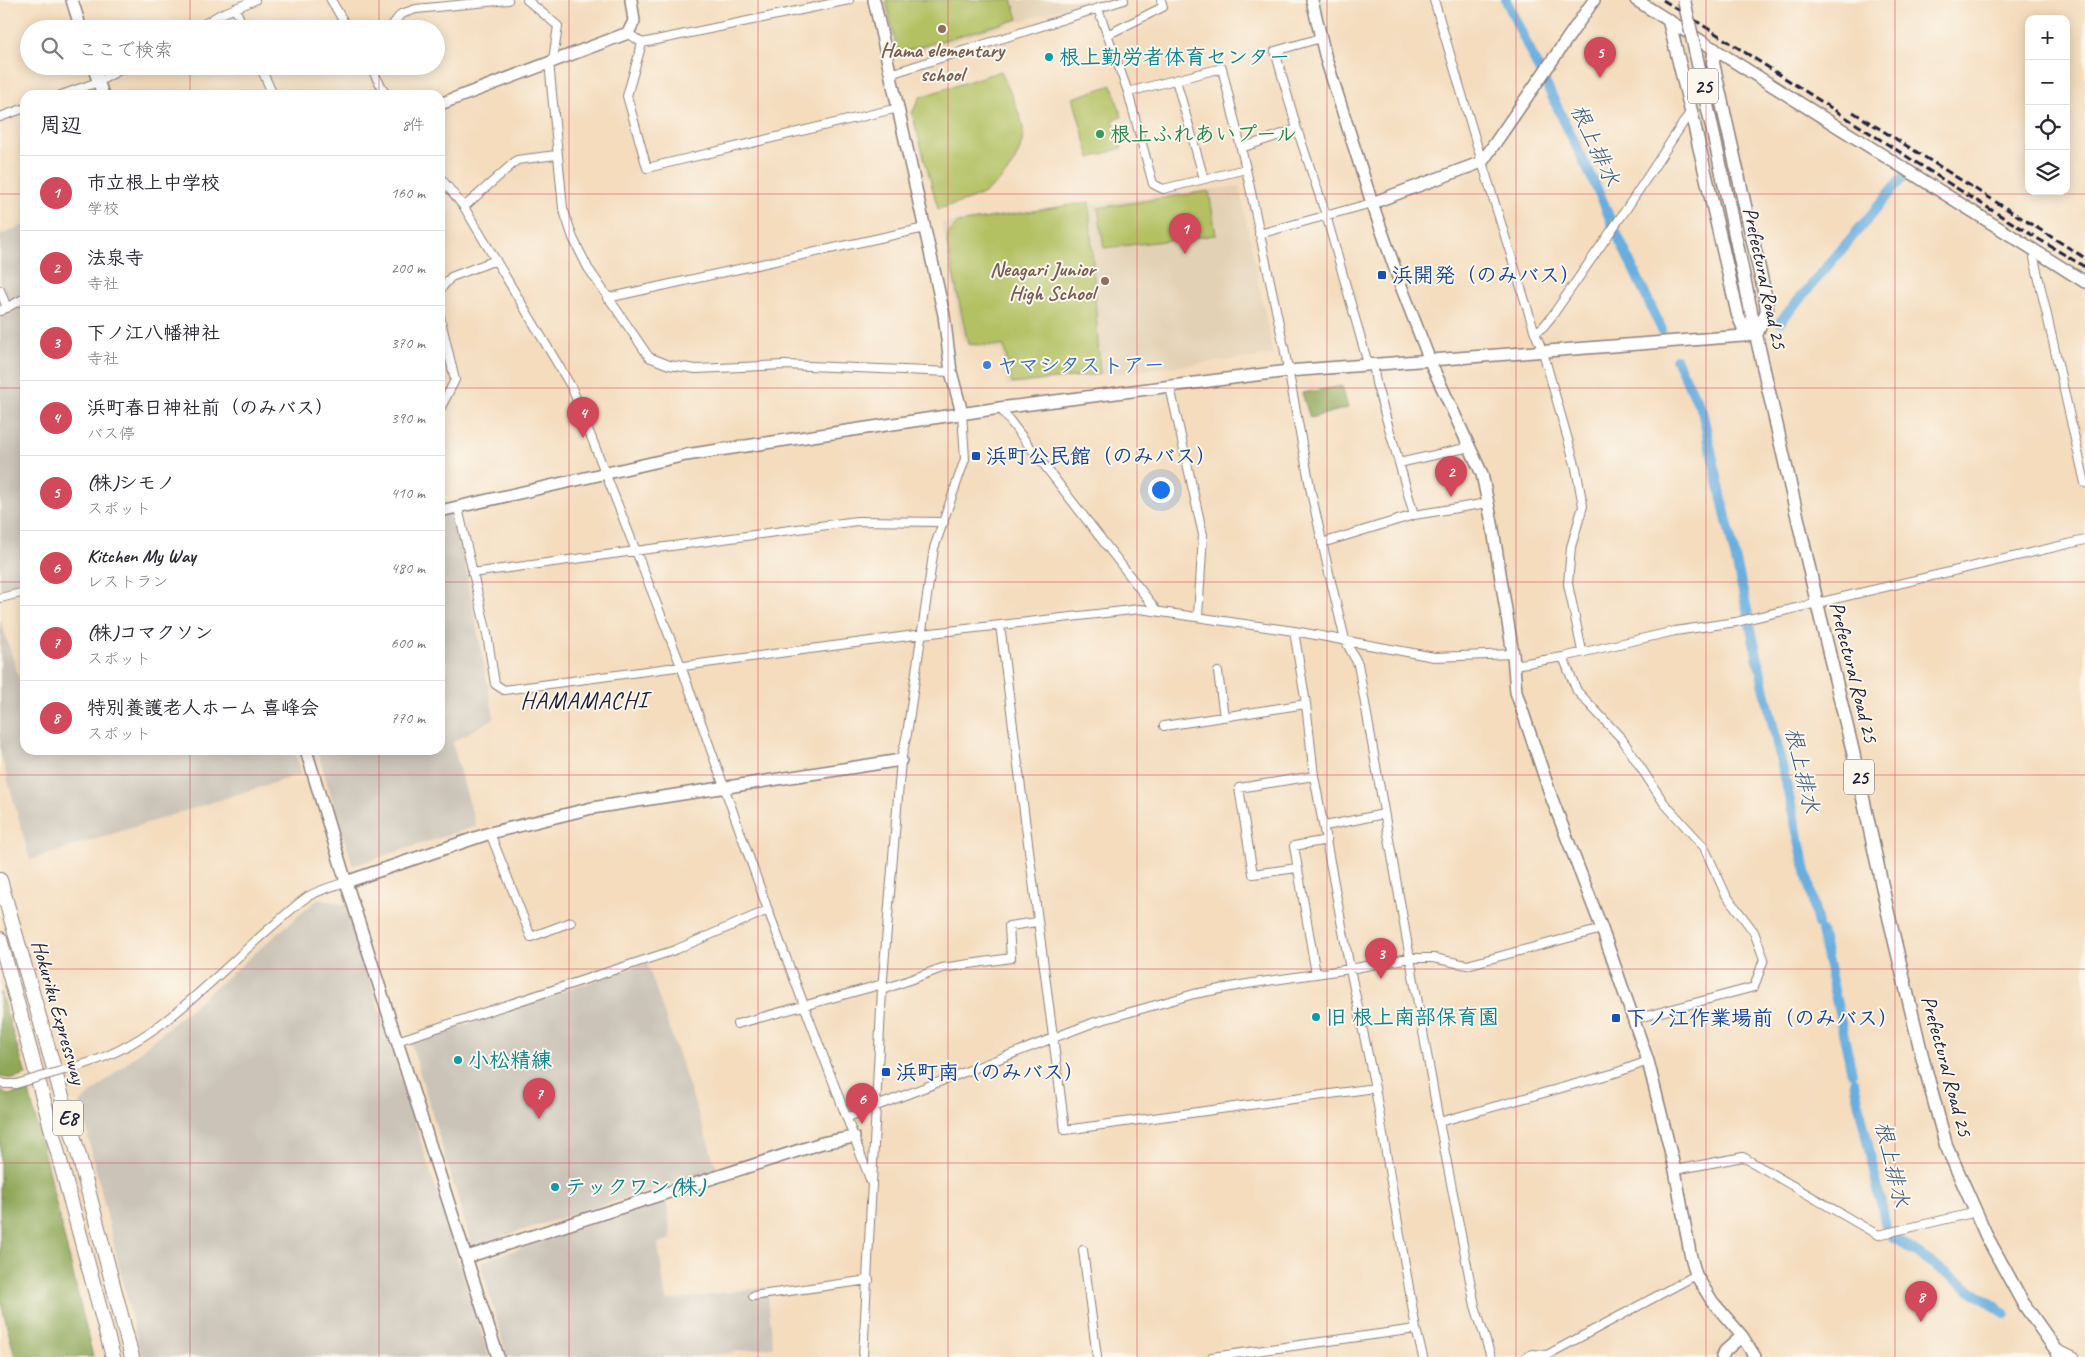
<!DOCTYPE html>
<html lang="ja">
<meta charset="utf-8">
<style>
:root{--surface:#fff;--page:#f2f2f3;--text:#2b2b33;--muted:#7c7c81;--line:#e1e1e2;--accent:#d1495b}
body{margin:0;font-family:Caveat,"Klee One",sans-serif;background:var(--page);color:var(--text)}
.controls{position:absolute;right:15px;top:15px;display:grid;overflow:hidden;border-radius:10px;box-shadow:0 2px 12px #0003}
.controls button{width:45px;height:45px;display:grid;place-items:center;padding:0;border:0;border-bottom:1px solid var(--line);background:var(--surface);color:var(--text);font:25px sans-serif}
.you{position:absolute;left:1160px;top:489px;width:18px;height:18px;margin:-12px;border:4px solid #fff;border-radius:50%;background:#1a73e8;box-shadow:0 0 0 8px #1a73e833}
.badge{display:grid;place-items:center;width:32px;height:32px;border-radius:50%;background:var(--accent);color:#fff;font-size:16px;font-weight:700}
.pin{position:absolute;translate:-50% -41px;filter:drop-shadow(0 1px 2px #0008)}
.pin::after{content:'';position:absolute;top:26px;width:18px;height:15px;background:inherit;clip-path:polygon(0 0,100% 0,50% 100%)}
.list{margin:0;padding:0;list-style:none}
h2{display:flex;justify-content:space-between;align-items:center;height:65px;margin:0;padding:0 20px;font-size:21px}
h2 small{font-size:16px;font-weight:400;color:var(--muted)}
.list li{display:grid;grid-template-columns:32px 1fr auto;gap:15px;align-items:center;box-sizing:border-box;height:75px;padding:0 20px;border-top:1px solid var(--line)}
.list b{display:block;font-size:19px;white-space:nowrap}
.list p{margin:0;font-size:16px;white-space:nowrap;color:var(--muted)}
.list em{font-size:16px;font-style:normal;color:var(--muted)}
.icon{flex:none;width:28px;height:28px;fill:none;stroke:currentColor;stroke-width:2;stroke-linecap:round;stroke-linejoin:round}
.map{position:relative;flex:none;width:2085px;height:1357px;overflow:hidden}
.search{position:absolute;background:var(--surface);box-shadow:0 2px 12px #0003;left:20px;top:20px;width:425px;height:55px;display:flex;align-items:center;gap:12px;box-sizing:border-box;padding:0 18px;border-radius:28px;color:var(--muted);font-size:19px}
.panel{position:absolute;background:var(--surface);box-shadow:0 2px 12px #0003;left:20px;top:90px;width:425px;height:665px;border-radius:15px}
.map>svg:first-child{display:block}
.built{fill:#e3d1b5}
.industrial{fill:#cbc3b8}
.green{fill:#b3c163;stroke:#6a724f}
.forest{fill:#8ea759;stroke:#58644a}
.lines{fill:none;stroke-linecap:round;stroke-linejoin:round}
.canal{stroke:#69aedf;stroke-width:10}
.street-casing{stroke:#8b7f7c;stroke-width:10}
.secondary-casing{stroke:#8b7f7c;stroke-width:14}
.primary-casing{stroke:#8b7f7c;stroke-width:15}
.highway-casing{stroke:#8b7f7c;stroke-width:16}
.street{stroke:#fff;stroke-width:8}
.secondary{stroke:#fff;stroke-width:11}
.primary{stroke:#fff;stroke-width:12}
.highway{stroke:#fff;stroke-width:14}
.rail{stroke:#22223b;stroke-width:3;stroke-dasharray:8 4;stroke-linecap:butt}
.street-bridge-casing{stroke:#8b7f7c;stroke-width:10;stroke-linecap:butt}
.primary-bridge-casing{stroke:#8b7f7c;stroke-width:15;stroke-linecap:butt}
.street-bridge{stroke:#fff;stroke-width:8}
.primary-bridge{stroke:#fff;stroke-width:12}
.grid{fill:none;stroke:#d1495b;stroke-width:1;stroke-opacity:0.55}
.education-dot{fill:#8d6e63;stroke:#fbf7ec;stroke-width:2}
.culture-dot{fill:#0f9aa8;stroke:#fbf7ec;stroke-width:2}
.leisure-dot{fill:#2e9e5b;stroke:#fbf7ec;stroke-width:2}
.transit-dot{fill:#1a4fb4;stroke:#fbf7ec;stroke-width:2}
.shop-dot{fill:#3f7fe0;stroke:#fbf7ec;stroke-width:2}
.labels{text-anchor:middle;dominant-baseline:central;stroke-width:4;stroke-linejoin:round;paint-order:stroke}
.shield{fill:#fbf7ec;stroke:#636270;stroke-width:1}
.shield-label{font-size:20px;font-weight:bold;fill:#22223b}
.education-label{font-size:21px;font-weight:bold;fill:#785e54;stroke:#fbf7ec}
.culture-label{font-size:21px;font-weight:bold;fill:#0d838f;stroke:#fbf7ec;text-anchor:start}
.leisure-label{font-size:21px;font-weight:bold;fill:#27864d;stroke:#fbf7ec;text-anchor:start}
.transit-label{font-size:21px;font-weight:bold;fill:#164399;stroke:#fbf7ec;text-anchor:start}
.street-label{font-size:21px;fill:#22223b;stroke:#fbf7ec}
.shop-label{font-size:21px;font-weight:bold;fill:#366cbe;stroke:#fbf7ec;text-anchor:start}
.water-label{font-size:22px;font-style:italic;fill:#3e5a7d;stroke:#fbf7ec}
.quarter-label{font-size:24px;letter-spacing:1px;fill:#22223b;stroke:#fbf7ec}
</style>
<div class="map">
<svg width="2085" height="1357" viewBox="0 0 2085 1357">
<rect width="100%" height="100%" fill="#fbf7ec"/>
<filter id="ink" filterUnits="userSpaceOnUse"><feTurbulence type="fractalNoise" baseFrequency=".02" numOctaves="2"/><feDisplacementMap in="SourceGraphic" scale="10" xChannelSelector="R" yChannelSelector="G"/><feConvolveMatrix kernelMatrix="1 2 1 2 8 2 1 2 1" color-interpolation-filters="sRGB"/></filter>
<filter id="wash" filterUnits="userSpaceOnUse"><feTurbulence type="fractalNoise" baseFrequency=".0096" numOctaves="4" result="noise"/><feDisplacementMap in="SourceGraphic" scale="20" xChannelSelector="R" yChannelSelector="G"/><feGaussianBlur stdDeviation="1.12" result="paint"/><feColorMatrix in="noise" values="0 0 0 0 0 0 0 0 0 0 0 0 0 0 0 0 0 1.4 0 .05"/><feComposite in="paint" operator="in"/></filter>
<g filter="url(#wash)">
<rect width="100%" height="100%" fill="#f4dcbd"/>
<path class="built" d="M883,0H1090L897,58Z
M1239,186L1273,355L1006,386L1001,350L968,346L962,339L942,223Z"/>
<path class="industrial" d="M25,225V293L0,306V235Z
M25,303V584L0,590V316Z
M446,513L456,518L494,718L452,743L476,826L353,866L317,750H440V514Z
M0,618L25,697V750H294L302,774L30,860L0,752Z
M318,899L346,905L489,1357H141L80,1103Z
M647,963L717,1169L472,1246L411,1043Z
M666,1198L671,1239L658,1243L666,1301L767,1287L773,1347L696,1357H507L480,1262Z"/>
<path class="green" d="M886,0H1012L1018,19L898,53Z
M1001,71C1006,83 1023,119 1023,129C1025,155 1001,186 978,196C966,202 951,205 938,209L912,113L920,97Z
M1112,85L1122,117L1113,120L1122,148L1090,158L1073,98Z
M1209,191L1216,235L1104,248L1098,208Z
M1089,202L1100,374L1012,384L1004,346L968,344L947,244L948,234L958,223Z"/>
<path class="forest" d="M1342,386L1348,408L1310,418L1302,393Z
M0,992L26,1075L13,1079L0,1077Z
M0,1090L7,1095L29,1091L93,1357H15L0,1299Z"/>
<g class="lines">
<path class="canal" d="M1506,0L1540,72
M1545,82L1602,199L1612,224
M1615,230L1662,330
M1780,322L1903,177
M1676,359L1702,411L1748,614
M1750,625L1818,924
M1821,931L1852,1073
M1854,1082L1886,1226
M1893,1237L2005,1313"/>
</g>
</g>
<g filter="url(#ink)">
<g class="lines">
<defs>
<path id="street" d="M331,0L348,29
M527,0L558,26L553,60
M1434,0L1482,162L1535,333L1543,352L1576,468L1583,506L1571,547L1568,584L1582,651
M235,8L244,29
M1098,9L1128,92L1153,184L1163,189L1246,169L1284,347L1311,492L1329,573L1345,640L1358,664L1439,1122L1475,1306L1491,1357
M196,29L219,15L255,0
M389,29L401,14L416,9L508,0
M628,33L642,43L849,0
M1107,35L1163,7L1161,0
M642,43L627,96L647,168L898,108
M549,62L563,208L573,238L588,268L649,357L669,365L696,369L785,365L951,372
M260,66L273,95
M370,66L386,95
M890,74L1124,0
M1176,80L1204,179
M1128,92L1222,68L1246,169
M61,95L98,82L127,66
M0,117L25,108
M1297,129L1326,215L1368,364
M1241,148L1297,129L1275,51L1321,38
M440,177L464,207L572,388L681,666L768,910L871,1182
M464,207L517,160L556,155
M1259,234L1372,203
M2038,253L2034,258L2085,483
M0,290L7,308
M440,290L451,277L496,260
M607,298L925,228
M0,311L25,298
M440,317L455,380L440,409
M1535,333L1543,327L1552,316L1627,208L1691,111
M1373,363L1376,383L1414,515
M1170,387L1203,535L1198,616
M1000,408L1157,611
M1399,463L1470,447
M458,508L487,634L495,684L504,690L923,634L1140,609L1294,631L1434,657L1513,654
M1322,543L1414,515L1488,503
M472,573L857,521L944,522
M0,598L25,592
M1000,625L1065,1130L1375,1088
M1294,631L1306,704L1314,776L1350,969L1375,1088L1416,1329L1423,1357
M1563,657L1577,691L1622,739L1664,803L1704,847L1726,895L1754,932L1764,959L1754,987L1635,1019
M1514,665L1563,657L1675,631L1736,622L2085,540
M1218,672L1224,717
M1164,726L1306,704
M1325,826L1384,814
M490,833L531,937L571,922
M1297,868L1253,874L1239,788L1314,776
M1316,974L1294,846L1327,840
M882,990L942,968L1011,958L1009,926L1037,922
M737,1024L883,984
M397,1041L675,950L768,910
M78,1066C156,1045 210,980 269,929C281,919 294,906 307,897C319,890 333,886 346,882
M0,1082L5,1084H16
M848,1117L1095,1022L1159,1004L1194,994L1247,984L1350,969L1409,958H1433L1467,965L1602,929
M1439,1122L1615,1073L1648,1061
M1675,1170L1743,1157L1878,1235L1977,1212
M1083,1250L1097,1357
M753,1296L869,1280
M2056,1348L2075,1357
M863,1357L882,990L901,760L907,734L934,548L965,459L962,413
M1212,1357L1416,1329
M1526,1357L1533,1354L1547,1355L1696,1275"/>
<path id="secondary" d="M72,0L81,29
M874,0L944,315L951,372L962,413
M1312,0L1326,59L1372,203L1401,286L1432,366L1482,474L1492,523L1513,654L1516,692L1552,799L1602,929L1648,1061L1675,1170L1690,1253L1696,1275L1712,1301L1742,1336L1755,1357
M1636,0L2085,282
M93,66L103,95
M440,104L628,33L634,21L631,0
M1372,203L1482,162L1594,0
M440,511L686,455L1000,408L1288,371L1756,335
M306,750L346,882L498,1357
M346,882L490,833L592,808L901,760
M467,1257L822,1143L854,1137
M1722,1357L1725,1351L1742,1336"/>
<path id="primary" d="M1669,21L1691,111L1738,315L1744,329L1756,335L1767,311L1765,295L1713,63L1714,49
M1722,173L1756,335L1817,603L1853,752L1888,913L1923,1060L1946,1145L1987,1237L2023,1303L2061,1357"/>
<path id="highway" d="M0,880L79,1156L132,1357
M0,939L113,1357"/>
</defs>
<use href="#street" class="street-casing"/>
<use href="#secondary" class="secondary-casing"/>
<use href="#primary" class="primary-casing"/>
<use href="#highway" class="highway-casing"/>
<use href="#street" class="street"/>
<use href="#secondary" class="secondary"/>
<use href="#primary" class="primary"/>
<use href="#highway" class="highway"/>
<path class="rail" d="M1663,0C1804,89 1942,182 2085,267
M1853,112L2085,258"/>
<defs>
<path id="street-bridge" d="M16,1084L78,1066"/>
<path id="primary-bridge" d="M1684,0L1722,173"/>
</defs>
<use href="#street-bridge" class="street-bridge-casing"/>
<use href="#primary-bridge" class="primary-bridge-casing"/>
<use href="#street-bridge" class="street-bridge"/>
<use href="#primary-bridge" class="primary-bridge"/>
</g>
</g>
<path class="grid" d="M190,0V29M379,0V29M569,0V1357M758,0V1357M948,0V1357M1137,0V1357M1327,0V1357M1516,0V1357M1706,0V1357M1895,0V1357M190,66V95M379,66V95M0,194H25M440,194H2085M0,388H25M440,388H2085M0,582H25M440,582H2085M190,750V1357M379,750V1357M0,775H2085M0,969H2085M0,1163H2085"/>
<g class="education-dot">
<circle cx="942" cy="29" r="5"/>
<circle cx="1105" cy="281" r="5"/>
</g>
<g class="culture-dot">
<circle cx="1049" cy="57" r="5"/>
<circle cx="1316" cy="1017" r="5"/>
<circle cx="458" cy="1060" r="5"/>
<circle cx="555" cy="1187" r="5"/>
</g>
<circle class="leisure-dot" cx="1100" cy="134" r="5"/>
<g class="transit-dot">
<rect x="1377" y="270" width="10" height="10" rx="2.5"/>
<rect x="971" y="451" width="10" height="10" rx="2.5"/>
<rect x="1611" y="1013" width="10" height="10" rx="2.5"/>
<rect x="881" y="1067" width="10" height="10" rx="2.5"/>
</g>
<circle class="shop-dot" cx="987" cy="365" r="5"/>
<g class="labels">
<g class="shield">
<rect x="1688" y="68.5" width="30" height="35" rx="4"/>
<rect x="1844" y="759.5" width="30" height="35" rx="4"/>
<rect x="53" y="1100.5" width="30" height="35" rx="4"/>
</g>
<g class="shield-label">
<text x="1703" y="86">25</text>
<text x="1859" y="777">25</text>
<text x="68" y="1118">E8</text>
</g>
<g class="education-label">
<text x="942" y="50">Hama elementary<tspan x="942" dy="24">school</tspan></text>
<text x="1095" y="269" text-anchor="end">Neagari Junior<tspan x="1095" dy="24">High School</tspan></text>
</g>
<g class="culture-label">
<text x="1059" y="57">根上勤労者体育センター</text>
<text x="1326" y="1017">旧 根上南部保育園</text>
<text x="468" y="1060">小松精練</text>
<text x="565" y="1187">テックワン(株)</text>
</g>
<g class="leisure-label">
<text x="1110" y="134">根上ふれあいプール</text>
</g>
<g class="transit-label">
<text x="1392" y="275">浜開発（のみバス）</text>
<text x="986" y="456">浜町公民館（のみバス）</text>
<text x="1626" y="1018">下ノ江作業場前（のみバス）</text>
<text x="896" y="1072">浜町南（のみバス）</text>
</g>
<g class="street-label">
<text transform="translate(1765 278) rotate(78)">Prefectural Road 25</text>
<text transform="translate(1854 672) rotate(76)">Prefectural Road 25</text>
<text transform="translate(59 1012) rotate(74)">Hokuriku Expressway</text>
<text transform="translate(1947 1066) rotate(75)">Prefectural Road 25</text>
</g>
<g class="shop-label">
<text x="997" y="365">ヤマシタストアー</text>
</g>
<g class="water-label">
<text transform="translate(1595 145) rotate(65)">根上排水</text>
<text transform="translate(1802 770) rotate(77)">根上排水</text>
<text transform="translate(1892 1164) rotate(77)">根上排水</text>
</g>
<g class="quarter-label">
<text x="584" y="700">HAMAMACHI</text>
</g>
</g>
</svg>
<div class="controls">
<button>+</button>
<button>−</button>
<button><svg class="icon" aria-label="locate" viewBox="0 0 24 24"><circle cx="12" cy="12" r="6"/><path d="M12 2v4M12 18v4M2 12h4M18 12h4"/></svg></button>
<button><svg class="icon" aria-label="layers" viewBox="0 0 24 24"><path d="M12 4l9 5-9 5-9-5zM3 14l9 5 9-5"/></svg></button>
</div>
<div class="you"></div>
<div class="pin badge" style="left:1185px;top:254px">1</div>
<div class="pin badge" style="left:1451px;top:497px">2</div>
<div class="pin badge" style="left:1381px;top:979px">3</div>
<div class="pin badge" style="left:583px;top:438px">4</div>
<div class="pin badge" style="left:1600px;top:78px">5</div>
<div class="pin badge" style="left:862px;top:1124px">6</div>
<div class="pin badge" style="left:539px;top:1119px">7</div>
<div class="pin badge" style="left:1921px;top:1322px">8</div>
<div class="search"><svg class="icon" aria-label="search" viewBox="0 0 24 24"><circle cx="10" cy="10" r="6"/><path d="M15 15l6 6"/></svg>ここで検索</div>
<section class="panel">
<h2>周辺<small>8件</small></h2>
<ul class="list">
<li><span class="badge">1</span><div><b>市立根上中学校</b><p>学校</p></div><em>160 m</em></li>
<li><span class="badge">2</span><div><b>法泉寺</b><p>寺社</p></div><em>200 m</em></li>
<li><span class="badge">3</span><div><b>下ノ江八幡神社</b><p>寺社</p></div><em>370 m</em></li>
<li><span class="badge">4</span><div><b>浜町春日神社前（のみバス）</b><p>バス停</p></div><em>390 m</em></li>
<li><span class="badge">5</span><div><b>(株)シモノ</b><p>スポット</p></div><em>410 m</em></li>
<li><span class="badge">6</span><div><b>Kitchen My Way</b><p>レストラン</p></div><em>480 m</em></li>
<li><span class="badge">7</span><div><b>(株)コマクソン</b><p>スポット</p></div><em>600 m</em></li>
<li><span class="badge">8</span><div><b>特別養護老人ホーム 喜峰会</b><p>スポット</p></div><em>770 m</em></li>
</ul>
</section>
</div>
